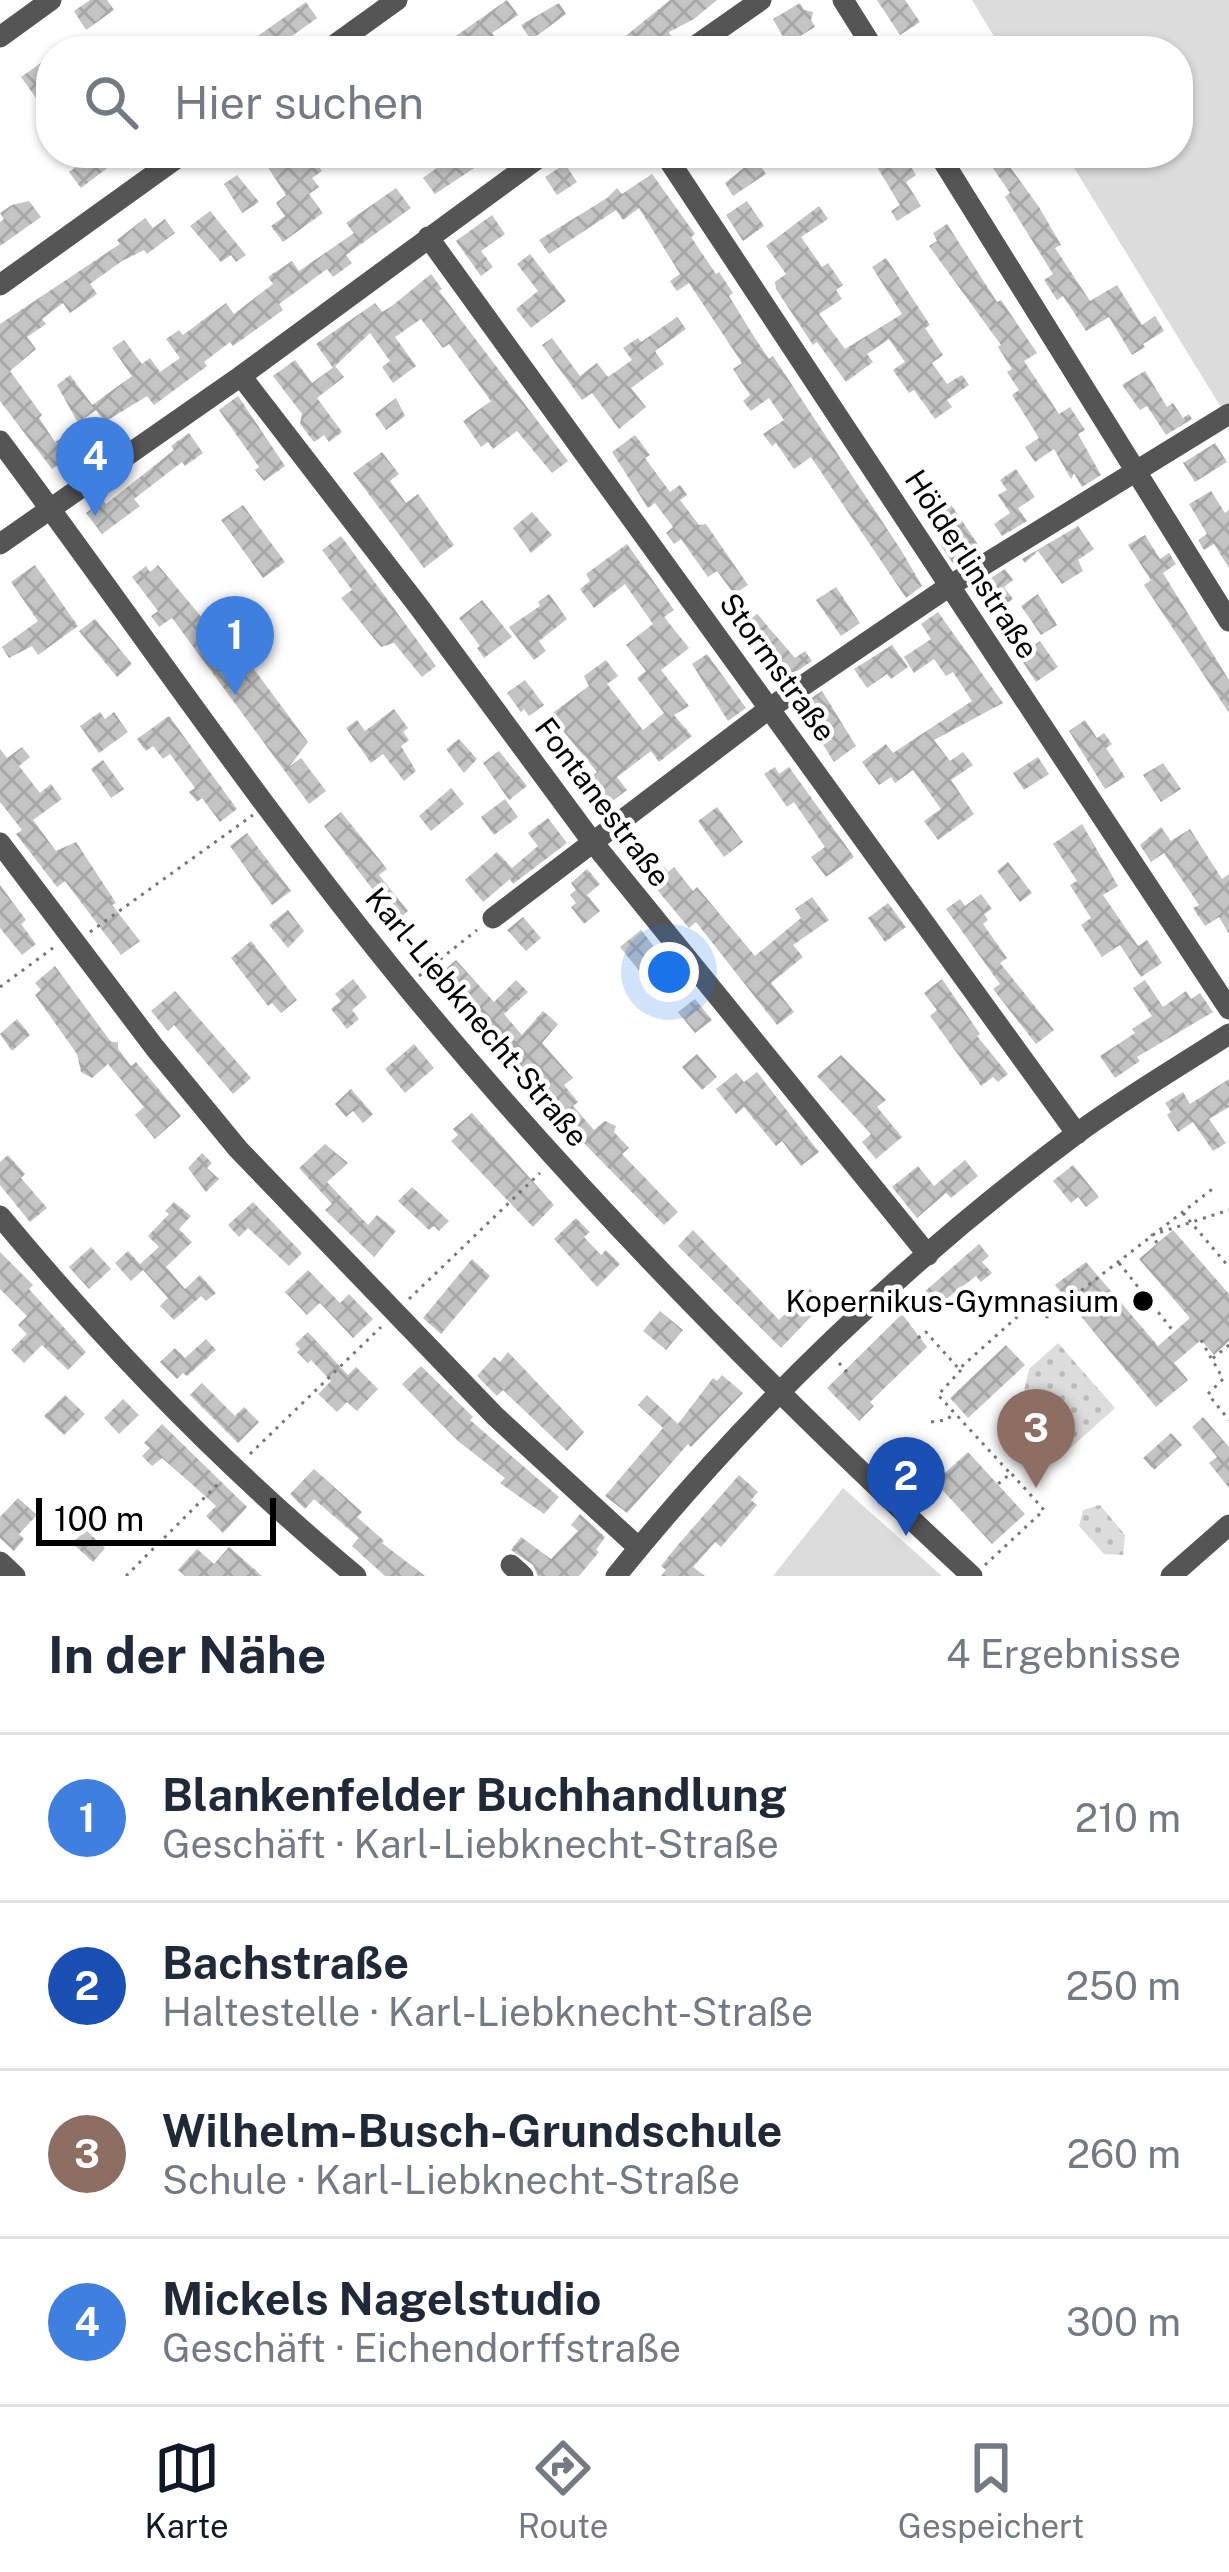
<!DOCTYPE html>
<html lang="de">
<meta charset="utf-8">
<style>
:root{--surface:#fff;--page:#f2f2f3;--text:#1f2937;--muted:#747a83;--line:#e0e1e3;--accent:#111827}
body{margin:0;font-family:"Public Sans",sans-serif;background:var(--page);color:var(--text)}
.scale{position:absolute;left:36px;bottom:30px;width:240px;box-sizing:border-box;padding-left:12px;border:6px solid #000;border-top:0;font-size:33px;line-height:42px;white-space:nowrap;color:#000;-webkit-text-stroke:9px #fff;paint-order:stroke}
.you{position:absolute;left:669px;top:972px;width:42px;height:42px;margin:-30px;border:9px solid #fff;border-radius:50%;background:#1a73e8;box-shadow:0 0 0 18px #1a73e833}
.badge{display:grid;place-items:center;width:78px;height:78px;border-radius:50%;background:var(--accent);color:#fff;font-size:39px;font-weight:700}
.pin{position:absolute;translate:-50% -99px;filter:drop-shadow(0 3px 6px #0008)}
.pin::after{content:'';position:absolute;top:63px;width:42px;height:36px;background:inherit;clip-path:polygon(0 0,100% 0,50% 100%)}
.list{margin:0;padding:0;list-style:none}
h2{display:flex;justify-content:space-between;align-items:center;height:156px;margin:0;padding:0 48px;font-size:51px}
h2 small{font-size:39px;font-weight:400;color:var(--muted)}
.list li{display:grid;grid-template-columns:78px 1fr auto;gap:36px;align-items:center;box-sizing:border-box;height:168px;padding:0 48px;border-top:3px solid var(--line)}
.list b{display:block;font-size:45px;white-space:nowrap}
.list p{margin:0;font-size:39px;white-space:nowrap;color:var(--muted)}
.list em{font-size:39px;font-style:normal;color:var(--muted)}
.icon{flex:none;width:66px;height:66px;fill:none;stroke:currentColor;stroke-width:2;stroke-linecap:round;stroke-linejoin:round}
.map{position:relative;flex:none;width:1229px;height:1576px;overflow:hidden}
.search{position:absolute;background:var(--surface);box-shadow:0 3px 9px #0004;left:36px;right:36px;top:36px;height:132px;display:flex;align-items:center;gap:30px;box-sizing:border-box;padding:0 42px;border-radius:48px;color:var(--muted);font-size:45px}
.sheet{height:828px;background:var(--surface)}
nav{display:flex;justify-content:space-around;align-items:center;box-sizing:border-box;height:168px;border-top:3px solid var(--line);background:var(--surface);font-size:33px;color:var(--muted)}
nav a{display:grid;justify-items:center;gap:6px}
nav .on{color:var(--accent)}
.map>svg:first-child{display:block}
.grass{fill:#dcdcdc}
.park{fill:url(#park-dots)}
.building{fill:url(#building-cross-hatch)}
.lines{fill:none;stroke-linecap:round;stroke-linejoin:round}
.path{stroke:#777;stroke-width:3;stroke-dasharray:3 6;stroke-linecap:butt}
.minor{stroke:#555;stroke-width:21}
.poi-dot{fill:#000;stroke:#fff;stroke-width:4.5}
.labels{text-anchor:middle;dominant-baseline:central;stroke-width:9;stroke-linejoin:round;paint-order:stroke}
.street-label{font-size:30px;fill:#000;stroke:#fff}
.poi-label{font-size:30px;fill:#000;stroke:#fff;text-anchor:end}
</style>
<div class="map">
<svg width="1229" height="1576" viewBox="0 0 1229 1576">
<defs>
<pattern id="park-dots" width="8" height="8" patternUnits="userSpaceOnUse" patternTransform="scale(3)"><rect width="8" height="8" fill="#dcdcdc"/><path d="M2 2h.1M6 6h.1" fill="none" stroke="#bbb" stroke-width="1.8" stroke-linecap="round"/></pattern>
<pattern id="building-cross-hatch" width="8" height="8" patternUnits="userSpaceOnUse" patternTransform="scale(3)"><rect width="8" height="8" fill="#c4c4c4"/><path d="M0 0l8 8M0 8l8-8" fill="none" stroke="#a7a7a7"/></pattern>
</defs>
<rect width="100%" height="100%" fill="#fff"/>
<path class="grass" d="M972,0H1229V408L1222,409L1065,153H1178V51H1003Z
M843,1488L942,1576H773Z"/>
<path class="park" d="M1058,1343L1115,1408L1067,1451L1022,1400L1029,1369Z
M1100,1505L1125,1535L1123,1555L1104,1554L1079,1526L1083,1510Z"/>
<path class="building" d="M90,0H107L114,10L86,30L74,11Z
M507,0L518,15L492,33L498,42L488,49L484,43L473,51H463L453,38Z
M670,0H717L694,19L669,32L671,36L651,51H607Z
M877,0H905L920,22L900,35Z
M306,2L317,18L281,44L264,51L255,38Z
M559,3L566,14L531,40L521,25Z
M800,3L804,10L813,12L811,20L815,27L787,44L773,19Z
M51,56V94L39,102L21,77Z
M95,153H127L81,188L69,172Z
M280,153H332L317,164L322,171L312,178L319,187L309,194L323,213L283,242L271,226L285,216L276,203L286,195L265,163Z
M457,153H497L435,194L423,178Z
M878,153H902L916,175L906,182L921,206L897,221L891,211L900,205L871,157Z
M1000,153L1039,207L1061,245L1055,248L1090,301L1117,285L1142,325L1155,316L1164,331L1143,344L1145,347L1132,355L1109,317L1086,331L1063,296L1057,300L1044,280L1053,274L1005,197L1010,193L988,161Z
M755,159L766,174L733,196L725,183Z
M565,164L577,182L557,195L545,177Z
M652,174L695,234L691,237L716,274L719,272L733,293L729,296L753,335L769,359L773,356L901,550L922,586L906,598L811,457L794,469L776,443L772,446L763,434L784,420L769,398L751,411L743,401L750,395L733,369L742,363L689,283L677,291L670,281L680,274L639,208L623,220L616,210L549,254L539,240L607,198L617,188L622,194Z
M237,175L259,202L242,213L224,184Z
M396,188L411,208L346,255L352,263L333,277L327,269L297,291L279,304L283,310L233,346L230,342L204,362L207,366L154,405L147,396L105,422L92,405L132,376L112,348L124,340L142,364L150,358L160,372L180,358L166,339L179,330L183,335L226,303L234,314L273,284L268,277L292,261L299,271L354,233L346,223Z
M29,201L41,217L0,246V222L4,219L0,213L12,205Z
M747,201L764,226L743,241L726,215Z
M819,206L828,219L801,237L822,267L828,263L843,285L836,290L842,299L819,314L845,349L902,314L872,267L886,258L930,325L925,328L943,355L932,363L947,384L962,375L969,385L947,400L952,407L935,419L914,390L909,393L893,370L905,362L889,339L867,354L873,362L846,382L817,342L813,345L776,289L775,282L786,274L766,246Z
M210,211L246,255L236,262L231,255L221,262L190,226Z
M492,215L505,234L481,251L493,267L481,276L456,241Z
M145,218L153,228L165,219L175,233L147,254L144,250L122,261L90,284L97,294L70,313L63,303L42,319L46,324L27,337L36,349L10,371L42,415L39,418L55,442L64,436L76,453L52,469L0,401V324L120,244L117,240Z
M947,224L997,302L1001,300L1037,353L1024,361L1059,414L1070,407L1085,430L1078,434L1101,475L1082,487L1074,473L1071,479L1054,449L1035,462L1025,447L1039,438L1012,395L1019,390L1007,372L1012,369L998,347L1001,345L929,246L937,241L933,233Z
M530,254L566,301L531,328L516,309L538,291L517,264Z
M431,274L442,289L439,291L568,461L552,473L517,431L493,449L488,442L481,447L463,421L491,401L449,344L443,348L421,319L395,337L416,366L393,383L382,367L390,361L370,333L333,368L316,344L375,303L382,312L392,306Z
M677,317L686,329L655,351L664,364L631,388L646,407L619,429L592,393L582,400L542,345L552,338L580,376L597,363L608,377L632,360L623,348L638,338L641,342Z
M295,360L312,383L335,366L344,377L317,398L342,432L329,442L324,435L314,442L300,424L302,414L273,376Z
M1145,371L1167,407L1173,403L1183,418L1189,414L1192,419L1166,435L1147,406L1140,410L1122,385Z
M70,375L96,410L78,423L57,385Z
M238,396L285,466L264,481L255,470L259,467L219,410Z
M396,398L405,416L386,430L375,414Z
M189,433L203,453L185,466L182,462L134,499L140,506L102,534L86,513L103,500L106,504L174,450L171,446Z
M635,435L650,455L645,458L670,492L680,485L687,495L680,500L699,525L706,524L748,585L734,594L717,571L708,577L681,539L674,544L666,533L673,527L655,503L648,508L612,452Z
M1215,443L1227,462L1195,482L1183,463Z
M382,452L399,474L390,481L406,503L418,494L454,545L424,568L353,473Z
M1016,469L1035,497L1018,508L1027,521L1002,536L994,524L1010,513L998,495L1007,490L1000,480Z
M1211,491L1225,513L1229,510V568L1214,544L1204,550L1198,540L1207,534L1189,504Z
M944,494L981,549L954,565L941,546L945,543L921,510Z
M243,505L285,562L263,578L221,520Z
M532,512L552,535L531,553L513,528Z
M1078,526L1094,549L1078,560L1083,571L1062,584L1038,551L1025,563L1022,559Z
M1145,535L1160,559L1169,553L1176,564L1163,573L1229,680V713L1144,585L1151,580L1128,545Z
M341,536L436,666L422,677L394,643L381,647L341,598L352,590L322,550Z
M627,544L674,610L664,617L689,648L661,670L689,706L674,715L692,736L659,762L651,751L617,777L627,790L603,808L583,783L597,772L550,715L589,686L584,676L606,660L618,676L607,684L643,730L664,713L637,678L646,671L626,645L653,624L625,584L594,608L580,589L590,581L586,574Z
M35,565L78,626L38,655L32,646L9,658L2,647L38,621L11,582Z
M158,565L239,662L245,657L308,742L289,767L301,758L326,791L309,804L172,618L159,627L151,616L158,611L132,577L146,566L150,572Z
M1005,569L1013,580L1004,587L1013,599L1000,608L983,583Z
M836,587L860,623L841,636L816,600Z
M549,594L567,619L539,641L546,651L534,660L509,627L540,606L538,602Z
M1038,594L1057,625L1041,635L1021,606Z
M482,600L512,637L484,658L477,648L480,646L459,618Z
M938,612L1003,703L934,740L950,761L963,752L973,765L951,780L974,814L938,840L924,821L941,809L913,770L895,783L891,777L879,785L862,762L886,744L893,753L972,701L953,672L946,676L934,659L914,673L904,657L931,639L921,624Z
M757,614L795,658L805,651L812,661L780,683L740,627Z
M95,619L132,664L117,677L79,631Z
M1040,641L1058,667L1036,682L1019,656Z
M892,645L908,667L891,679L887,674L867,688L854,669Z
M707,654L746,708L728,721L692,664Z
M525,680L544,705L529,716L524,709L521,712L507,693Z
M822,691L856,746L834,762L799,706Z
M394,709L408,728L403,732L409,740L401,746L416,771L404,781L383,754L371,763L346,728L357,720L365,731Z
M100,712L105,719L114,712L128,732L99,753L80,726Z
M169,716L237,809L220,822L202,798L197,802L189,792L195,788L170,754L163,759L153,746L146,751L137,739Z
M1085,720L1097,738L1104,733L1112,744L1106,748L1125,777L1105,789L1069,731Z
M459,739L477,759L464,773L446,749Z
M22,747L30,757L19,766L40,793L51,784L62,799L33,820L56,851L76,842L116,903L112,905L140,941L121,955L65,881L57,887L16,834L22,830L0,802V749L7,758Z
M499,751L527,786L509,800L483,763Z
M1038,757L1049,774L1024,790L1013,773Z
M103,760L124,789L111,798L91,769Z
M1163,763L1181,789L1161,802L1143,775Z
M775,767L779,774L789,767L854,857L826,877L811,857L825,847L794,802L787,807L764,774Z
M451,788L464,804L431,831L419,816Z
M505,799L518,817L494,835L481,817Z
M717,807L743,842L724,857L698,821Z
M341,812L387,869L379,875L408,911L390,925L373,904L380,899L324,826Z
M548,818L567,843L513,884L510,879L483,902L465,880L497,852L512,868L538,846L528,833Z
M1082,824L1118,886L1103,895L1138,946L1147,940L1162,963L1141,977L1120,945L1102,957L1081,925L1091,918L1070,885L1077,881L1053,844Z
M1161,827L1171,841L1190,829L1222,879L1229,874V934L1219,917L1205,926L1193,908L1199,905L1164,853L1151,862L1140,845Z
M247,833L291,891L272,905L230,846Z
M1008,862L1032,893L1020,902L997,871Z
M664,867L668,872L674,867L693,891L697,887L755,956L801,918L795,909L812,897L829,920L793,945L803,957L771,983L794,1012L777,1025L696,922L689,928L649,880Z
M587,869L600,884L587,895L600,911L584,924L571,907L576,903L570,895L576,890L571,883Z
M0,885L26,920L21,924L36,944L22,955L0,928Z
M981,894L992,909L984,914L988,920L983,924L1007,958L1000,963L1054,1030L1036,1044L993,989L1000,984L946,909L960,899L965,906Z
M888,903L906,927L885,942L868,918Z
M288,910L304,931L288,948L269,925Z
M523,917L541,938L526,951L507,930Z
M641,930L656,949L644,958L650,965L641,973L620,947Z
M251,941L297,1000L281,1013L272,1003L268,1006L231,958Z
M456,960L494,1002L516,980L528,992L504,1014L522,1035L543,1011L558,1024L542,1043L573,1078L564,1085L578,1102L573,1106L594,1130L605,1121L616,1126L614,1132L629,1148L622,1154L678,1212L664,1225L576,1135L571,1139L556,1122L560,1118L518,1070L515,1073L494,1051L498,1047L460,1003L456,1005L434,979Z
M55,966L111,1042H118V1049L131,1066L136,1062L181,1116L155,1139L135,1115L144,1107L108,1064L92,1078L81,1072L77,1054L35,995L41,990L35,983Z
M353,979L367,997L352,1010L359,1019L347,1029L331,1009L341,1001L335,994Z
M942,979L980,1034L977,1036L1008,1074L998,1082L993,1077L981,1086L930,1016L937,1010L924,993Z
M1145,980L1163,1007L1186,991L1191,999L1200,993L1213,1012L1137,1057L1140,1061L1115,1078L1100,1056L1135,1033L1132,1029L1152,1016L1133,988Z
M175,991L251,1078L233,1094L174,1025L168,1031L151,1011Z
M695,999L712,1020L695,1033L678,1012Z
M17,1019L30,1035L12,1051L0,1034Z
M414,1044L434,1068L405,1093L385,1069Z
M697,1054L717,1077L702,1090L682,1067Z
M841,1055L886,1100L877,1107L902,1137L876,1159L862,1142L871,1134L817,1076Z
M757,1072L819,1152L801,1166L782,1141L776,1146L744,1107L736,1114L716,1089L736,1073L744,1082Z
M1229,1079V1107L1209,1119L1226,1143L1213,1151L1193,1122L1178,1132L1167,1115L1171,1112L1165,1103L1183,1092L1190,1104Z
M351,1089L373,1114L363,1123L353,1111L346,1117L335,1104Z
M472,1113L554,1205L533,1227L451,1141L458,1135L453,1129Z
M325,1144L348,1163L327,1182L368,1225L377,1215L396,1231L374,1257L325,1210L332,1204L299,1168Z
M202,1153L212,1163L207,1168L219,1179L206,1192L188,1168Z
M8,1155L25,1174L21,1178L47,1208L30,1222L0,1185V1162Z
M965,1160L978,1176L951,1198L946,1193L917,1218L892,1187L918,1166L934,1186Z
M1073,1165L1099,1197L1086,1207L1078,1197L1071,1203L1053,1181Z
M412,1187L449,1221L439,1231L434,1226L429,1230L398,1201Z
M174,1202L191,1216L179,1229L192,1242L166,1267L185,1289L200,1275L216,1293L206,1301L201,1296L174,1320L160,1306L168,1298L143,1270L131,1281L115,1263L128,1251L140,1264L159,1247L148,1236L169,1214L165,1211Z
M253,1202L302,1253L289,1266L248,1228L239,1237L228,1225Z
M576,1218L590,1232L584,1237L601,1255L606,1250L620,1264L597,1287L554,1239Z
M693,1230L779,1320L810,1289L824,1303L781,1348L678,1246Z
M1173,1230L1229,1294V1341L1214,1355L1201,1340L1174,1363L1188,1380L1156,1407L1055,1285L1086,1262L1158,1346L1190,1318L1139,1259Z
M979,1244L989,1256L982,1262L992,1273L981,1282L976,1276L936,1307L923,1293Z
M91,1247L111,1269L89,1289L69,1267Z
M0,1252L33,1285L29,1289L86,1352L68,1370L42,1345L24,1363L11,1350L27,1334L18,1325L27,1316L0,1289Z
M472,1259L490,1276L441,1334L423,1318Z
M308,1270L340,1303L349,1294L373,1319L353,1338L320,1303L307,1315L285,1292Z
M660,1311L683,1330L666,1350L643,1331Z
M902,1314L927,1347L870,1402L874,1406L859,1421L827,1388Z
M308,1332L348,1375L356,1367L378,1389L357,1411L347,1402L337,1412L318,1394L331,1381L311,1360L308,1363L297,1352L300,1349L295,1344Z
M206,1339L216,1350L187,1376L183,1373L177,1379L160,1362L175,1348L185,1358Z
M1006,1345L1025,1365L968,1418L950,1398Z
M508,1352L584,1432L567,1451L503,1390L497,1396L477,1376L494,1357L500,1362Z
M421,1366L473,1417L470,1420L559,1497L544,1514L500,1483L505,1478L457,1440L402,1384Z
M722,1375L743,1393L691,1447L688,1444L627,1513L605,1496L663,1428L638,1405L647,1395L678,1424L713,1378L717,1381Z
M202,1383L235,1416L244,1407L259,1422L238,1443L190,1395Z
M65,1395L85,1414L64,1435L44,1416Z
M123,1399L139,1415L119,1434L104,1418Z
M1203,1417L1229,1447V1488L1209,1463L1217,1457L1192,1427Z
M162,1424L247,1507L223,1533L206,1516L216,1506L194,1486L162,1458L152,1466L142,1456L150,1448L144,1443Z
M1171,1433L1182,1445L1154,1470L1143,1458Z
M968,1452L1025,1514L992,1544L935,1482Z
M314,1469L362,1512L357,1517L384,1541L382,1543L425,1576H385L352,1546L359,1538L314,1499L305,1509L290,1494Z
M739,1475L758,1492L751,1500L757,1505L721,1547L715,1542L693,1567L705,1576H661L666,1570L661,1566L677,1546Z
M18,1498L37,1515L19,1534L24,1539L14,1551L0,1538V1517Z
M580,1514L605,1537L596,1550L599,1552L579,1576H538L533,1565L511,1550L521,1537L551,1559L578,1531L571,1525Z
M86,1530L105,1548L93,1562L72,1543Z
M229,1547L262,1576H185L178,1570L197,1549L214,1564Z"/>
<g class="lines">
<path class="path" d="M90,932L253,815
M419,976L477,930
M0,987L53,948
M1183,1213L1229,1267
M1157,1243L1152,1235L1229,1210
M1119,1263L1174,1332
M409,1299L540,1173
M918,1338L926,1332L959,1369L1035,1301L1047,1317L1215,1187
M1201,1340L1211,1358
M1229,1345L1212,1359L1223,1379L1208,1394L1229,1420
M839,1363L848,1373
M961,1370L938,1395L1009,1472
M931,1422L946,1420L955,1413
M250,1454L381,1327
M985,1565L1044,1510L1011,1473L998,1484
M126,1576L221,1481"/>
<path class="minor" d="M843,0L875,51
M0,37L51,0
M326,51L397,0
M688,51L761,0
M664,153L1229,1009
M938,153L1229,621
M428,237L1077,1134
M0,285L184,153
M241,376L419,607L591,840L928,1255
M0,441C136,623 263,812 407,987C580,1197 773,1392 972,1576
M0,544L241,376L545,153
M0,843L155,1048L238,1149L495,1416L639,1548
M493,918L770,708L951,585L1229,414
M0,1216C107,1345 227,1469 356,1576
M0,1562L15,1576
M511,1565L523,1576
M616,1576C749,1411 906,1261 1076,1134C1125,1098 1178,1067 1229,1034
M1171,1576L1229,1525"/>
</g>
<circle class="poi-dot" cx="1143" cy="1301" r="12"/>
<g class="labels">
<g class="street-label">
<text transform="translate(972 564) rotate(57)">Hölderlinstraße</text>
<text transform="translate(778 667) rotate(54)">Stormstraße</text>
<text transform="translate(603 802) rotate(53)">Fontanestraße</text>
<text transform="translate(477 1017) rotate(50)">Karl-Liebknecht-Straße</text>
</g>
<g class="poi-label">
<text x="1119" y="1301">Kopernikus-Gymnasium</text>
</g>
</g>
</svg>
<div class="scale">100 m</div>
<div class="you"></div>
<div class="pin badge" style="left:235px;top:695px;background:#3f7fe0">1</div>
<div class="pin badge" style="left:906px;top:1536px;background:#1a4fb4">2</div>
<div class="pin badge" style="left:1036px;top:1488px;background:#8d6e63">3</div>
<div class="pin badge" style="left:95px;top:516px;background:#3f7fe0">4</div>
<div class="search"><svg class="icon" aria-label="search" viewBox="0 0 24 24"><circle cx="10" cy="10" r="6"/><path d="M15 15l6 6"/></svg>Hier suchen</div>
</div>
<section class="sheet">
<h2>In der Nähe<small>4 Ergebnisse</small></h2>
<ul class="list">
<li><span class="badge" style="background:#3f7fe0">1</span><div><b>Blankenfelder Buchhandlung</b><p>Geschäft · Karl-Liebknecht-Straße</p></div><em>210 m</em></li>
<li><span class="badge" style="background:#1a4fb4">2</span><div><b>Bachstraße</b><p>Haltestelle · Karl-Liebknecht-Straße</p></div><em>250 m</em></li>
<li><span class="badge" style="background:#8d6e63">3</span><div><b>Wilhelm-Busch-Grundschule</b><p>Schule · Karl-Liebknecht-Straße</p></div><em>260 m</em></li>
<li><span class="badge" style="background:#3f7fe0">4</span><div><b>Mickels Nagelstudio</b><p>Geschäft · Eichendorffstraße</p></div><em>300 m</em></li>
</ul>
</section>
<nav>
<a class="on"><svg class="icon" aria-label="map" viewBox="0 0 24 24"><path d="M3 6l6-2 6 2 6-2v14l-6 2-6-2-6 2zM9 4v14M15 6v14"/></svg>Karte</a>
<a><svg class="icon" aria-label="directions" viewBox="0 0 24 24"><path d="M12 3l9 9-9 9-9-9zM9 14v-3h6M13 9l2 2-2 2"/></svg>Route</a>
<a><svg class="icon" aria-label="saved" viewBox="0 0 24 24"><path d="M7 4h10v16l-5-4-5 4z"/></svg>Gespeichert</a>
</nav>
